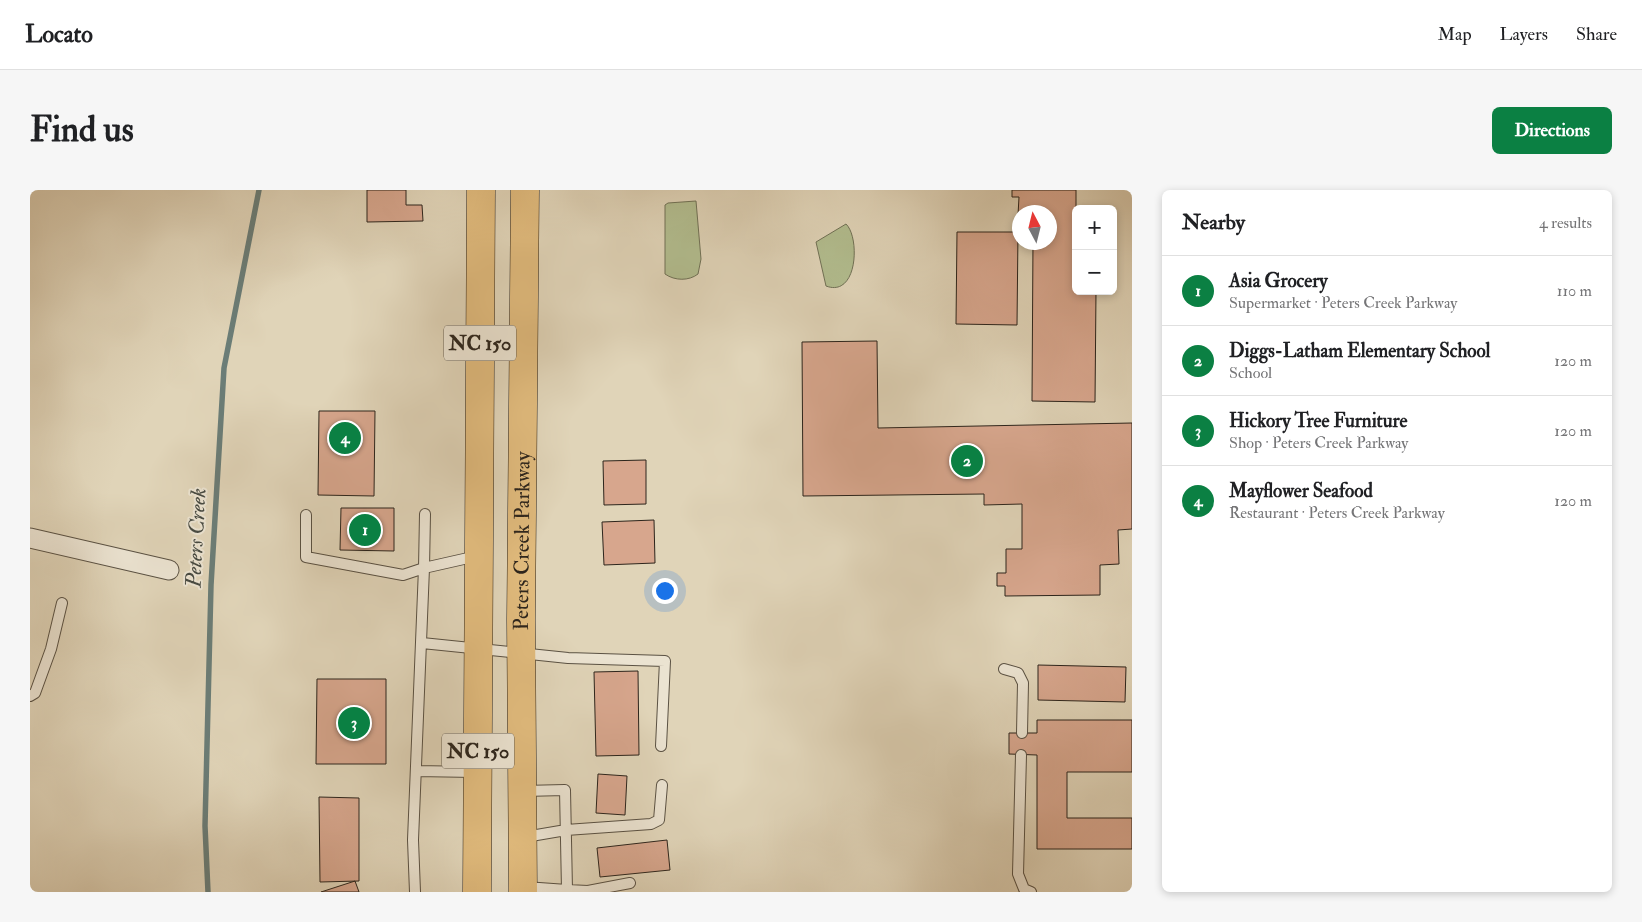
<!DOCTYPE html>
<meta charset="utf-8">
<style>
:root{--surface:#fff;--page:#f6f6f6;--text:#202124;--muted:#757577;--line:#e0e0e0;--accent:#0b8043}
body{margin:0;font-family:"IM FELL Double Pica",serif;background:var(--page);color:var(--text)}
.controls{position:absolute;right:15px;top:15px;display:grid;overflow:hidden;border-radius:8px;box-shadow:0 2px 8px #0003}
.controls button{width:45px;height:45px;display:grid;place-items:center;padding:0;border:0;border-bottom:1px solid var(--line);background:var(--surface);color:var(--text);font:25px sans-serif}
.compass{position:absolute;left:982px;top:15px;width:45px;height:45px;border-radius:50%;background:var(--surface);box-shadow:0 2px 8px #0003;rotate:353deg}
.you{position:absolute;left:634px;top:400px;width:18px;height:18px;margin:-12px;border:4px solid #fff;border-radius:50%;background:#1a73e8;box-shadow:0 0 0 8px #1a73e833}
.badge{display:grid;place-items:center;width:32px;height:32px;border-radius:50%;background:var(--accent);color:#fff;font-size:16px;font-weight:700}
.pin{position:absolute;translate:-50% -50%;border:2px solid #fff;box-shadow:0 1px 5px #0006}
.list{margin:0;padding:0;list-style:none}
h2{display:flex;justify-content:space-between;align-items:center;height:65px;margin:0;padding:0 20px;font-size:21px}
h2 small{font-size:16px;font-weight:400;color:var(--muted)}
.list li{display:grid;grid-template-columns:32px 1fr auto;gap:15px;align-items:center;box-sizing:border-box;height:70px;padding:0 20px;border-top:1px solid var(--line)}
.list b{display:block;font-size:19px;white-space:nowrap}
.list p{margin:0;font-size:16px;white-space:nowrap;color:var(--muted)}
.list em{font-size:16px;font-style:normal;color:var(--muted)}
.map{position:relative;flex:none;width:1102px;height:702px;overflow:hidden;border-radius:8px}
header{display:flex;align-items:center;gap:30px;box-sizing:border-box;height:70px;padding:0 25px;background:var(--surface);border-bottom:1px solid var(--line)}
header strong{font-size:24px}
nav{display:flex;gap:28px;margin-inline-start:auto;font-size:18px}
.intro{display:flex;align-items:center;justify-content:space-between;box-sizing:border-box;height:120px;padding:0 30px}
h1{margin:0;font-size:35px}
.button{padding:12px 22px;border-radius:8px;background:var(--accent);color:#fff;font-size:18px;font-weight:700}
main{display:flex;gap:30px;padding:0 30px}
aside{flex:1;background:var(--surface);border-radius:8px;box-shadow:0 2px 8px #0003}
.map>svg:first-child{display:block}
.green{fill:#b2bd8f;stroke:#707156}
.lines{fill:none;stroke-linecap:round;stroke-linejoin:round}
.stream{stroke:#6b7d77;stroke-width:5.5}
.building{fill:#d7a68d;stroke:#2d251c}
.lane-casing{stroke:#5a5143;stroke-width:12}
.street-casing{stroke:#5a5143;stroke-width:21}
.primary-casing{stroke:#2d251c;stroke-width:29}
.lane{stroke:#ebe3d1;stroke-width:10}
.street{stroke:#ebe3d1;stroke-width:19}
.primary{stroke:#e0ba7c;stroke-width:28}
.labels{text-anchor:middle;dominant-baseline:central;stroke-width:4;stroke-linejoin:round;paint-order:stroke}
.shield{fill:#ebe3d1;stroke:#665e52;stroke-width:1}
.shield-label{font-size:20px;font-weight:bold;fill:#2d251c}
.street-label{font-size:21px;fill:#2d251c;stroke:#ebe3d1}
.water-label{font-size:22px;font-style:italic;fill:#474a42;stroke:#ebe3d1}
</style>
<header>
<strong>Locato</strong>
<nav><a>Map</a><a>Layers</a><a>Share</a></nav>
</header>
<div class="intro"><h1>Find us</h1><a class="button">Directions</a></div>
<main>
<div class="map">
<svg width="1102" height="702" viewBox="0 0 1102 702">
<rect width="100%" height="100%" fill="#e0d4b8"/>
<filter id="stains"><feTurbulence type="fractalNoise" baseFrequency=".004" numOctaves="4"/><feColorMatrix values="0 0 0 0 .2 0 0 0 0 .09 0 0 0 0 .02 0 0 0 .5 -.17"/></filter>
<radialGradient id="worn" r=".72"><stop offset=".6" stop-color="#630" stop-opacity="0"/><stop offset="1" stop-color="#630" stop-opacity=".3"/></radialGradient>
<path class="green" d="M666,11L671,69L668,84C659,91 645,91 635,84V15L638,13Z
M816,34C830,47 828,108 796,96L786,52Z"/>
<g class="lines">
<path class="stream" d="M178,702L175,636L181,395L194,178L229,0"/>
</g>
<path class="building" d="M337,0H376V15H392L393,31L337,32Z
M982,0H1046V101H1066L1065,212L1002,211L1003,52H1019V22H989L988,25L989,7H982Z
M927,42H988L987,135L926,134Z
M847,151L848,238L1102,233V339L1088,340L1089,374L1070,375V405L975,406V396H967V383H976V359H992V314L954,315V304L773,306L772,152Z
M289,221H345L344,306L288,305Z
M616,270V314L574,315L573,271Z
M311,318H364V361L310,360Z
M624,330L625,373L574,375L572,332Z
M1008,475L1096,477L1095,512L1008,510Z
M608,481L609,565L566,566L564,482Z
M287,489H356V574H286Z
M1007,530H1102V582H1037V628H1102V659H1007V565L979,564V543H1007Z
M568,584L597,586L595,625L566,623Z
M289,607L329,608V691L290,692Z
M637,650L640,680L570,687L567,658Z
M325,691L329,702H291Z"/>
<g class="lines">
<defs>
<path id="lane" d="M276,325V367L373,385L394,378L395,324
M392,453L538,468L635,471L631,556
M974,479L988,483L993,493L992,543
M0,506L5,503L21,459L32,413
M991,565L988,684L994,699L1001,702
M386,581L445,582
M493,601L535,600L537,700L558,701L600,693
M495,647L536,640L621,634L629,630L632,595
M495,697L537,700V702
M385,702L383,650L394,378L447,366"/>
<path id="street" d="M0,348L139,380"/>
<g id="primary">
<path d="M447,702L451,0"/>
<path id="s1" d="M493,702L491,430L495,0"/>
</g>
</defs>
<use href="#lane" class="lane-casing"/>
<use href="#street" class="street-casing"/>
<use href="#primary" class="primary-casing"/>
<use href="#lane" class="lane"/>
<use href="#street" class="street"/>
<use href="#primary" class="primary"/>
</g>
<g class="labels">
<g class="shield">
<rect x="414" y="135.5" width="72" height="35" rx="4"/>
<rect x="412" y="543.5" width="72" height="35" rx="4"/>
</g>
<g class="shield-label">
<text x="450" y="153">NC 150</text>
<text x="448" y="561">NC 150</text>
</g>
<g class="street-label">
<text stroke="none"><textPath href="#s1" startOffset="351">Peters Creek Parkway</textPath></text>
</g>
<g class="water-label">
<text transform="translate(166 348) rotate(-87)">Peters Creek</text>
</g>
</g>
<rect width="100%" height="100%" filter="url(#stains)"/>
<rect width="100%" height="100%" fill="url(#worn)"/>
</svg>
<div class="controls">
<button>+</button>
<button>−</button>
</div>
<svg class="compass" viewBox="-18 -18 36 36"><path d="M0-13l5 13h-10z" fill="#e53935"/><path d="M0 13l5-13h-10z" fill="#757577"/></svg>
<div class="you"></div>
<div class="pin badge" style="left:335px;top:340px">1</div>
<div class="pin badge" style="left:937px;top:271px">2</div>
<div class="pin badge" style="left:324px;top:533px">3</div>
<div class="pin badge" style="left:315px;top:248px">4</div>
</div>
<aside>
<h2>Nearby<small>4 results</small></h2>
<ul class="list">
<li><span class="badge">1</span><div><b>Asia Grocery</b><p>Supermarket · Peters Creek Parkway</p></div><em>110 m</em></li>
<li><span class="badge">2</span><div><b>Diggs-Latham Elementary School</b><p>School</p></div><em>120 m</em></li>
<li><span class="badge">3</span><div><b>Hickory Tree Furniture</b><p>Shop · Peters Creek Parkway</p></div><em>120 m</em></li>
<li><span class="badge">4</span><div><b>Mayflower Seafood</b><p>Restaurant · Peters Creek Parkway</p></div><em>120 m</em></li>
</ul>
</aside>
</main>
